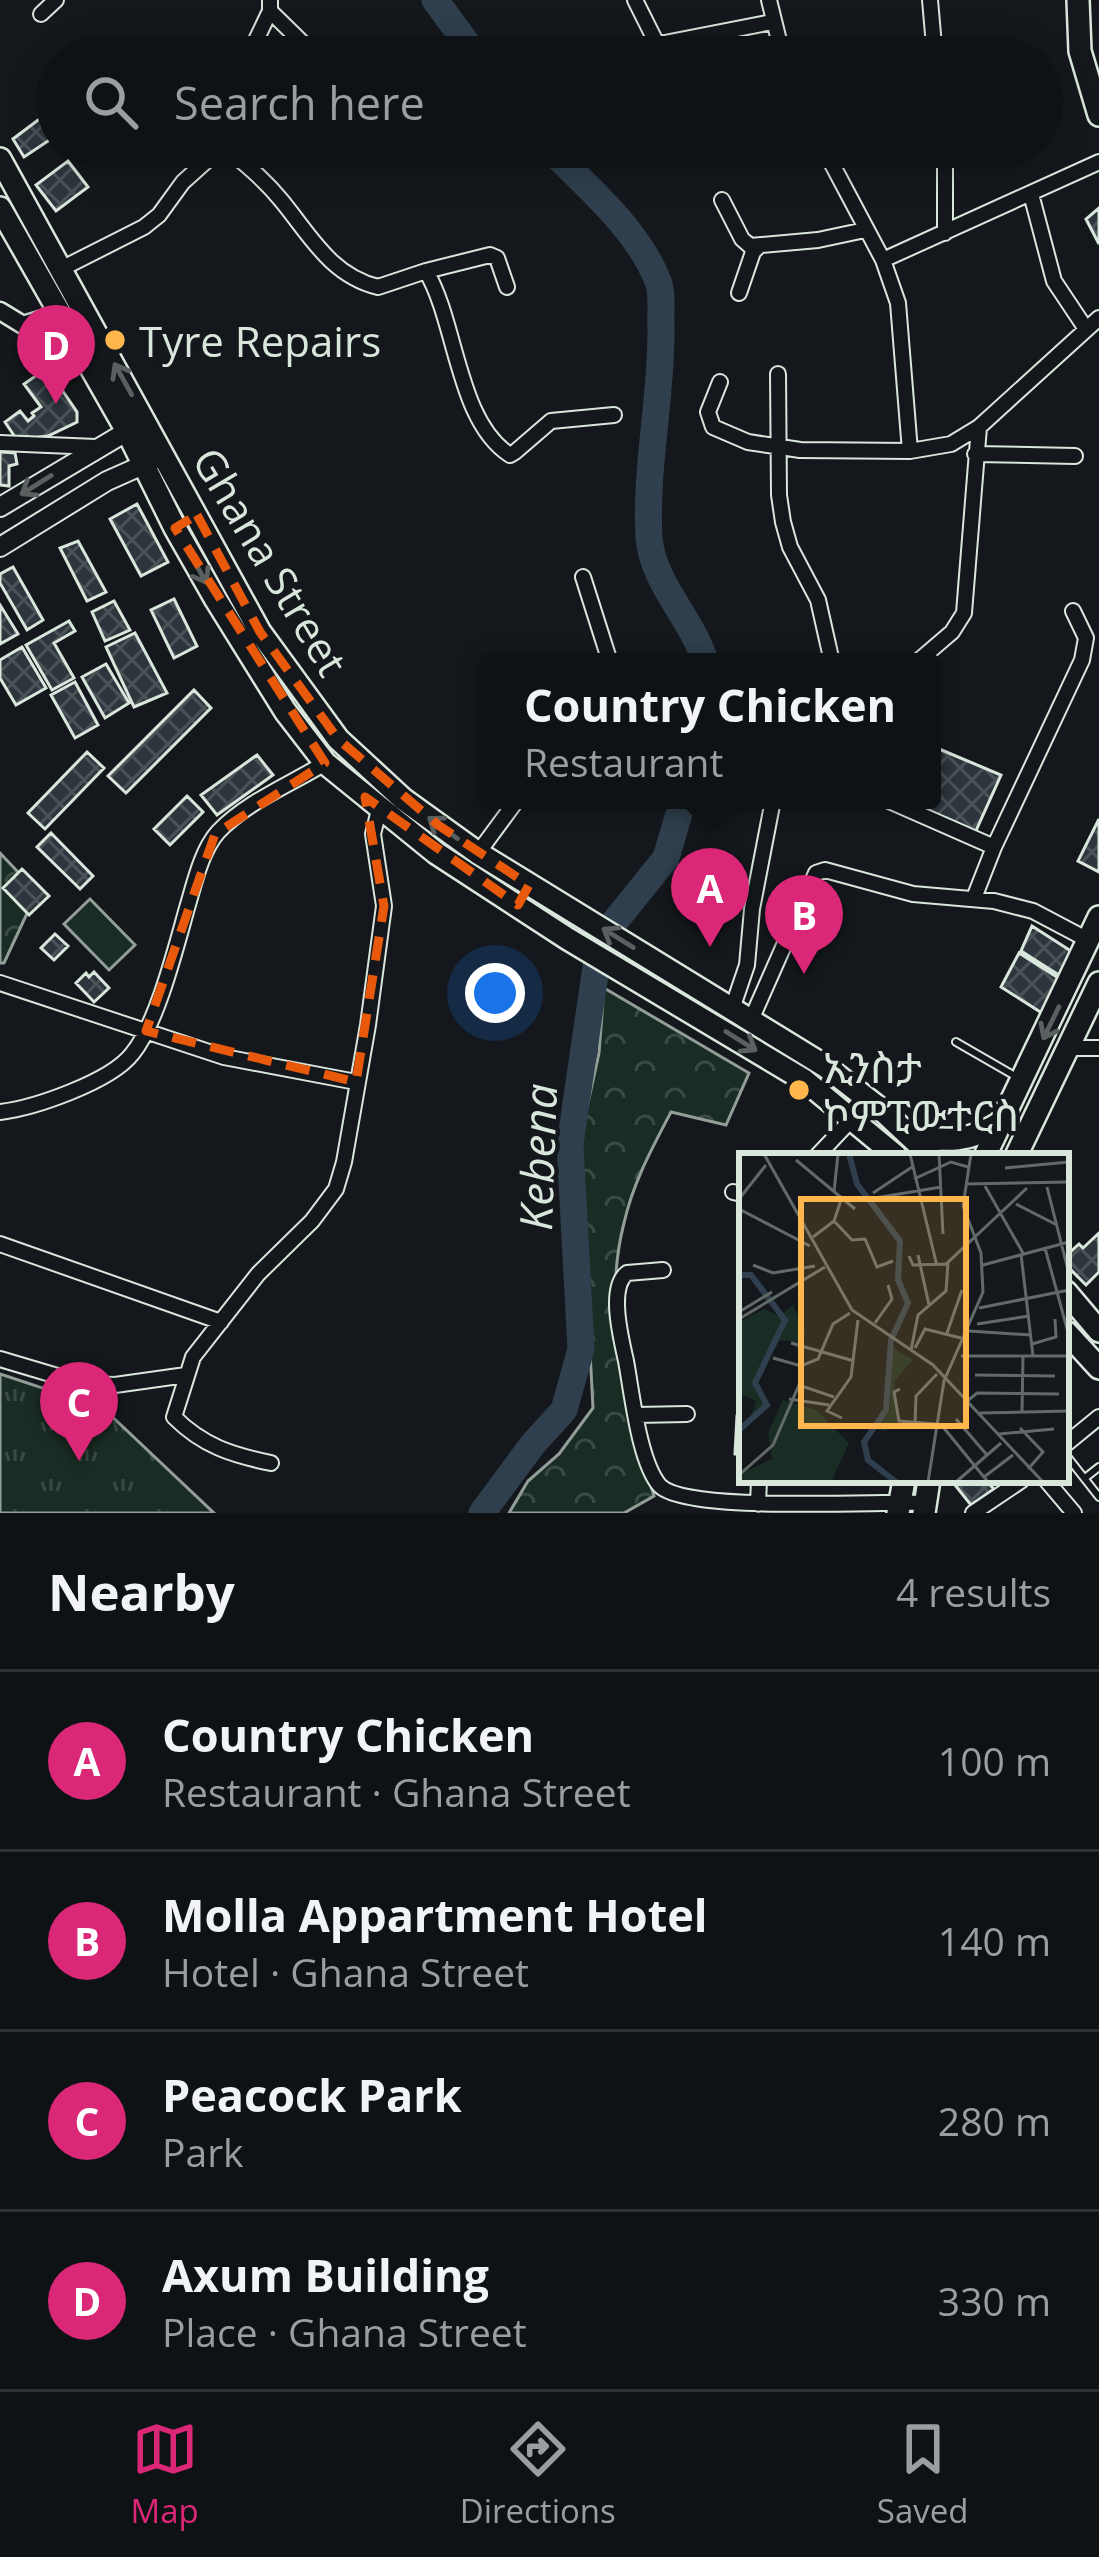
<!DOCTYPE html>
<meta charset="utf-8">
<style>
:root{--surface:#0f1215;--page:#181b1e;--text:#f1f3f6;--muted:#9b9ea0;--line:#2f3234;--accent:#db2777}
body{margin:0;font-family:"Open Sans","Noto Sans Ethiopic",sans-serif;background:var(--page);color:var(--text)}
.you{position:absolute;left:495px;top:993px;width:42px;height:42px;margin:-30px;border:9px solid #fff;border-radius:50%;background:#1a73e8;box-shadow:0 0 0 18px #1a73e833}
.badge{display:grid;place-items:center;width:78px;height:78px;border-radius:50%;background:var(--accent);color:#fff;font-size:39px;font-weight:700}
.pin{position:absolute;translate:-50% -99px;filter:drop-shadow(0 3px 6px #0008)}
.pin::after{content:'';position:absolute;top:63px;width:42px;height:36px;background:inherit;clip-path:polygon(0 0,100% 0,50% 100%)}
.popup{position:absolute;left:479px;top:653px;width:462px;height:156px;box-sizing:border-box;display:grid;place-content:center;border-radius:12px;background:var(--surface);filter:drop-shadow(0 3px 9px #0005);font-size:39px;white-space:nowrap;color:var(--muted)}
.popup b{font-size:45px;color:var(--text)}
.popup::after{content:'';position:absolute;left:50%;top:100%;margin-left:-24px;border:24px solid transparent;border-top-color:var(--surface)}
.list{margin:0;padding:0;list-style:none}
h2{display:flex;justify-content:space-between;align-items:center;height:156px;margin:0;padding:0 48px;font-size:51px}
h2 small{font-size:39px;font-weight:400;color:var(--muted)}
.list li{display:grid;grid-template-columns:78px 1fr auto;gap:36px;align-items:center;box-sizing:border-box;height:180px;padding:0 48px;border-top:3px solid var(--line)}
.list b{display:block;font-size:45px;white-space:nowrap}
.list p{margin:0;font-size:39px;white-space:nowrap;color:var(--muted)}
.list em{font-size:39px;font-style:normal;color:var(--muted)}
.icon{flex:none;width:66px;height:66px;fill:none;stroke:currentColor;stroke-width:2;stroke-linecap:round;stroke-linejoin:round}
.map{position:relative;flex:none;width:1099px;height:1513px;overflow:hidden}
.search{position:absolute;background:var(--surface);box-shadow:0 6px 30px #0003;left:36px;right:36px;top:36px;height:132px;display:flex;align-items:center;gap:30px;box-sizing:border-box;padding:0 42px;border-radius:66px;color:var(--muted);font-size:45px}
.sheet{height:876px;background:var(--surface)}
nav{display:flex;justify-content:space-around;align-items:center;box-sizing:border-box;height:168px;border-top:3px solid var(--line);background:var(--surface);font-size:33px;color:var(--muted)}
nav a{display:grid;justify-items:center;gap:6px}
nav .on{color:var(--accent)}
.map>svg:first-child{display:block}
.grass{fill:#1a2d24;stroke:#939e99;stroke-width:3}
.forest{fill:url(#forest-crowns);stroke:#939e99;stroke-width:3}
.park{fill:url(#park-tufts);stroke:#939e99;stroke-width:3}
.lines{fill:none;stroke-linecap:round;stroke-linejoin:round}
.river{stroke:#2f3f4d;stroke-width:27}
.building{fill:url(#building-cross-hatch);stroke:#d8e6dc;stroke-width:3}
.service-casing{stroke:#d8e6dc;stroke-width:10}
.minor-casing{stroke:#d8e6dc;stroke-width:18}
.tertiary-casing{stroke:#d8e6dc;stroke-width:21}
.secondary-casing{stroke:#d8e6dc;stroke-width:22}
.primary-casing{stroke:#d8e6dc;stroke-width:26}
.service{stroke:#14181c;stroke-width:6}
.minor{stroke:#14181c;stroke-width:14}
.tertiary{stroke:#14181c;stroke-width:16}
.secondary{stroke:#14181c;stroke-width:18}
.primary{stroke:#14181c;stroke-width:21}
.oneway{stroke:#59605f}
.marked{fill:none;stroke:#e8590c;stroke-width:9;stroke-dasharray:24 15;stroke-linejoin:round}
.poi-dot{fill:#ffb74d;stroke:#14181c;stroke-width:4.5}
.labels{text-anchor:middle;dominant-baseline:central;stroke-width:9;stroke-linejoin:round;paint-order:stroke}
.poi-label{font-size:42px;fill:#d8e6dc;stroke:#14181c;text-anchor:start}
.street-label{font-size:42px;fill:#d8e6dc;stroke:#14181c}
.water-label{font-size:45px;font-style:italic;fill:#d8e6dc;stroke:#14181c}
.inset-river{fill:none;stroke:#2f3f4d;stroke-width:6}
.inset-road{fill:none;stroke:#626a69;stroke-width:3}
.view{fill:#ffb74d;fill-opacity:0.15;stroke:#ffb74d;stroke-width:6}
.inset-edge{fill:none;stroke:#d8e6dc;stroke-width:6}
</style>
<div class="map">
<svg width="1099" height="1513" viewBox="0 0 1099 1513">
<defs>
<pattern id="forest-crowns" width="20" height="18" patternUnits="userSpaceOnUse" patternTransform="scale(3)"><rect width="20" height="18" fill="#1a2d24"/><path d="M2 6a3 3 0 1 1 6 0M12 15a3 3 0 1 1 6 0" fill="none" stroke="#3b4b43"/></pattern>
<pattern id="park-tufts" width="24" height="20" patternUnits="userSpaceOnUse" patternTransform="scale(3)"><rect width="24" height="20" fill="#1a2d24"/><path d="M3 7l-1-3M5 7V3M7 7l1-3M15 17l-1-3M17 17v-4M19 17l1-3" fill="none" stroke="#3b4b43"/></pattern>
<pattern id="building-cross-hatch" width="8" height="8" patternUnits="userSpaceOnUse" patternTransform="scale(3)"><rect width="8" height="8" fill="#2c363c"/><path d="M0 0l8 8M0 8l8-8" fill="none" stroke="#4a5358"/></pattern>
</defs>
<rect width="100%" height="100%" fill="#14181c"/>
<path class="grass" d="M90,899L135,945L109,970L64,924Z"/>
<path class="forest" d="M0,853L37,892L4,963H0Z
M604,988L749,1073L726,1125L671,1112C652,1148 633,1183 624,1223C601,1312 627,1411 654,1496L624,1513H509L528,1481L559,1454L593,1408L579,1144L599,1053Z"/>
<path class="park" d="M0,1374L103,1408L214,1513H0Z"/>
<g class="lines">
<path class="river" d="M435,0L477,57
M548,147C587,187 637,228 658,281C663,294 660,313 661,327C662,397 645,467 649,537C652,583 693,619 705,662
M482,1513L533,1444L564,1410L581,1349L570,1144L600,940L666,858L683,800"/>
</g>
<path class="building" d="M54,108L57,135L24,157L13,139Z
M68,161L88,187L56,211L36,185Z
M1099,208V244L1086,219Z
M47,368L77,412V422L48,436L17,440L5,422L20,411L28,421L34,416L32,413L41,407L24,384Z
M0,447L3,452L15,453L17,464L9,466V486L0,485Z
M137,504L168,562L141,576L110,519Z
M78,541L106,592L87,601L60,548Z
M13,567L43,620L27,630L0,583V574Z
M174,599L197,646L174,658L151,610Z
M114,601L130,630L105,641L92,612Z
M0,605L18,634L0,644Z
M69,621L75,631L54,643L74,678L52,690L26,645Z
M135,633L167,693L134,707L106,647Z
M22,647L46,688L16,705L0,678V660Z
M106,664L129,703L105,718L82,677Z
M75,682L98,725L75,738L51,695Z
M194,690L211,708L126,793L108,776Z
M932,746L1001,775L974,835L892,800H932Z
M87,752L104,768L45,829L28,813Z
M257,755L273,775L217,815L201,795Z
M187,796L203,812L170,845L154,829Z
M1099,819V872L1078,861Z
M51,833L93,876L80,889L37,847Z
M22,869L49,896L29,915L3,888Z
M1032,926L1074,953L1062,977L1021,951Z
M55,934L68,946L54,960L41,948Z
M1019,953L1060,979L1042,1013L1001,987Z
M94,972L109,988L94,1002L76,983L86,973L89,977Z
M1099,1233V1272L1086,1285L1066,1265V1256L1079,1244L1083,1248Z
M737,1416H742V1455L735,1454Z
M951,1480H985L994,1489L971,1505Z"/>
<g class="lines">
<defs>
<path id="service" d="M956,1042L1015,1076
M1066,1455L1099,1497
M1085,1478L1099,1467"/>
<path id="minor" d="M635,0L658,46
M769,0L783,57
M930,0L935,57
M270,11L317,57
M41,14L56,0
M688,39L696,57
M248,57L270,11V0
M593,57L772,22
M225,147C245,164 264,179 281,200C310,235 330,275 378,287L426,271C457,323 457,421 510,455L515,452L551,421L614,415
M823,147L883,260L898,303L910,451
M1031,194L1054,281L1086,329
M722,200L742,239L750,246L818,240L865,230
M945,233V147
M883,260L1099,162
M61,269L144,227L159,215L183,182L222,147
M426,271L490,255L497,258L507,287
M739,293L753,252L759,246
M778,374L779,495L783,522L790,547L818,600L832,662
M720,382L708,412L713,427L748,442L800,450L910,451L951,444L979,427L1099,318
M0,443L96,447
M975,454L1075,456
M583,577L610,662
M917,662L952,632L964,613L979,427
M887,800L994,847
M478,853L517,800
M974,898L994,847L1082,660L1086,638L1073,611
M0,983L224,1057L356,1082
M732,1009L747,965L752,909L773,800
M751,1020L816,873L825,870L913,894L994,901L1033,911L1088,940
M1068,1048H1099
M0,1112C34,1108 110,1082 132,1054C157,1024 176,947 187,908C194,885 201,851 218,832C246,802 291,784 325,763
M817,1156L852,1119
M733,1192L742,1194
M0,1244L221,1322
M663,1270L627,1273C608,1288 621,1338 626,1361C632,1393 639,1462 660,1486C688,1513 878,1501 926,1503
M0,1359L84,1384L115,1385L186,1375
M636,1415L687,1414
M1066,1444L1099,1417
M271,1463C232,1455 203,1446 174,1417L193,1357L258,1274L312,1221L336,1189L344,1162L368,1025L384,906L373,834L379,810
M1046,1480L1074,1513
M758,1504L759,1480
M973,1513L1022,1480"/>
<path id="tertiary" d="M0,311L23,325L59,314"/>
<path id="secondary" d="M0,507L136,426
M0,547L107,481L152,461"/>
<path id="primary" d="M1078,0L1080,51L1099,115
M0,159L260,632L338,739L403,799L478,853L825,1066L883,1111L931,1156
M0,208L127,431L175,528L216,600L285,711L325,763L436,853L568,939L804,1080L896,1156
M908,1134C946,1143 971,1142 1003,1121
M985,1156L1099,917
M1016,1156L1099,983
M1066,1292L1099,1331
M1066,1332L1099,1368
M898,1513L904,1480
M924,1513L929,1480"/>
</defs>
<use href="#service" class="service-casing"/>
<use href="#minor" class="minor-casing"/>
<use href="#tertiary" class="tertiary-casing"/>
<use href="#secondary" class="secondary-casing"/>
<use href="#primary" class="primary-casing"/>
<use href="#service" class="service"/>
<use href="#minor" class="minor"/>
<use href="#tertiary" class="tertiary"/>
<use href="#secondary" class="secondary"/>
<use href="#primary" class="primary"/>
</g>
<defs><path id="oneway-shaft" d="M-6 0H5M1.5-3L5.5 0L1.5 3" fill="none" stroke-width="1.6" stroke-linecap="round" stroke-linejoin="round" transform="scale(3)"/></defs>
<g class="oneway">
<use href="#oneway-shaft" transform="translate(123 379) rotate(-119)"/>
<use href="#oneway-shaft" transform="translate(36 485) rotate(148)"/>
<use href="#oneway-shaft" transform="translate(198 568) rotate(60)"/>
<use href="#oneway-shaft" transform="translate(443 828) rotate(-144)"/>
<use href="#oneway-shaft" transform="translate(618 938) rotate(-148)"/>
<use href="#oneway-shaft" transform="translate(1051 1023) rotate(116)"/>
<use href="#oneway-shaft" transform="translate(741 1041) rotate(32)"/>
</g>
<path class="marked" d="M197,515L260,632L338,739L438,825L529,885L518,905L365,797L384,906L356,1082L146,1031L215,834L325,763L175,528Z"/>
<g class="poi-dot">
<circle cx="115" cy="340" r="12"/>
<circle cx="799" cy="1090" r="12"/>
</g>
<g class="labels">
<g class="poi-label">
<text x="139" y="340">Tyre Repairs</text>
<text x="823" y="1066">ኢንስታ<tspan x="823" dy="48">ኮምፒውተርስ</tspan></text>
</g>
<g class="street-label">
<text transform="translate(271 561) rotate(59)">Ghana Street</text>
</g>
<g class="water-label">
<text transform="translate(537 1157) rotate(-88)">Kebena</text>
</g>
</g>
<g transform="translate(739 1153)">
<rect width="330" height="330" fill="#14181c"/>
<path d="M54,152L67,180L63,190L41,187L15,228L28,248L10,270L17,248L0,240V169L25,156L41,163ZM153,194L174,207L155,229L160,270L145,278L137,276L151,257Z" fill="#1a2d24"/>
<path d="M44,247L77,257L110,290L92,329H0V321L33,306L29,280Z" fill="#1a2d24"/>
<path class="inset-river" d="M110,1L118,31L161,88L159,127L169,150L152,187L147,257L125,289L129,307L157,329M0,122H12L46,167L16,230L28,252L0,277"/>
<path class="inset-road" d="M25,1L113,157L194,212L304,329M171,1L198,113M200,1L204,81M57,7L116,56M266,15L330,9M175,26L212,9L229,14M226,31L330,29M246,33L284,100M308,34L330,121M95,39L99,1M134,40L173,14M136,45L202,34M0,46L27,12M277,51L318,72M0,56L71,93M95,68L113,87L126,86L138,114L154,108M74,84L95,68L102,47M306,95L330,183M282,101L294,203M179,102L190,152M170,103L174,112L207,111L288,35M14,112L34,120L76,113M244,112L330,89M240,155L330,137M0,159L33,139M0,166L86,114M136,170L153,146L149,132M238,171L290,163M230,178L292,182M208,180L223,137M52,190L115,208M293,191L317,184L316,166M176,195L186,176L222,185M172,197L179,162L207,138L209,110M222,203H330M34,205L62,213L79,206L94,171L111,160M236,222L316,223M161,236L155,239L160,268L197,271M50,246L90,252M226,250L238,240L320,241M283,259L284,203M241,260L330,258M103,265L88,258L112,224L119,167M217,266L248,302M176,271L177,243L198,221M204,274L249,329M281,275L304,299L289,316M260,281L315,276M0,322L34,292L60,232L95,244M245,324L274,302M189,329L205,228L244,139L242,100L224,53L232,1M217,329L262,290"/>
<path class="view" d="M62,46H227V273H62Z"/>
<rect width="330" height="330" class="inset-edge"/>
</g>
</svg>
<div class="you"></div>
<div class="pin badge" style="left:710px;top:947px">A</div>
<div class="popup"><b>Country Chicken</b>Restaurant</div>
<div class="pin badge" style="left:804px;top:974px">B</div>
<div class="pin badge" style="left:79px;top:1461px">C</div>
<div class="pin badge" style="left:56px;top:404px">D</div>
<div class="search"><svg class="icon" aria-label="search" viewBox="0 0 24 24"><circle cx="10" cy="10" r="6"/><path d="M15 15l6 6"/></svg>Search here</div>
</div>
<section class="sheet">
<h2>Nearby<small>4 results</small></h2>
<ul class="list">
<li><span class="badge">A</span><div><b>Country Chicken</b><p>Restaurant · Ghana Street</p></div><em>100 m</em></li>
<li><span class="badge">B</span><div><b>Molla Appartment Hotel</b><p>Hotel · Ghana Street</p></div><em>140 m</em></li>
<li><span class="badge">C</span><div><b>Peacock Park</b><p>Park</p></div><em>280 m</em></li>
<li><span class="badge">D</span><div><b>Axum Building</b><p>Place · Ghana Street</p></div><em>330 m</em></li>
</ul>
</section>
<nav>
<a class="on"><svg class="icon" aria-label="map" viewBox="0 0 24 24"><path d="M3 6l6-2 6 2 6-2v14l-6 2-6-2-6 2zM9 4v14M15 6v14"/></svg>Map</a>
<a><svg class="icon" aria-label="directions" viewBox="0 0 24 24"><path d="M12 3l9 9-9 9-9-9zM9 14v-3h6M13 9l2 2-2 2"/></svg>Directions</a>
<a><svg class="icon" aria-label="saved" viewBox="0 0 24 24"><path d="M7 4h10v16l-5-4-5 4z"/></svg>Saved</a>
</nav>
